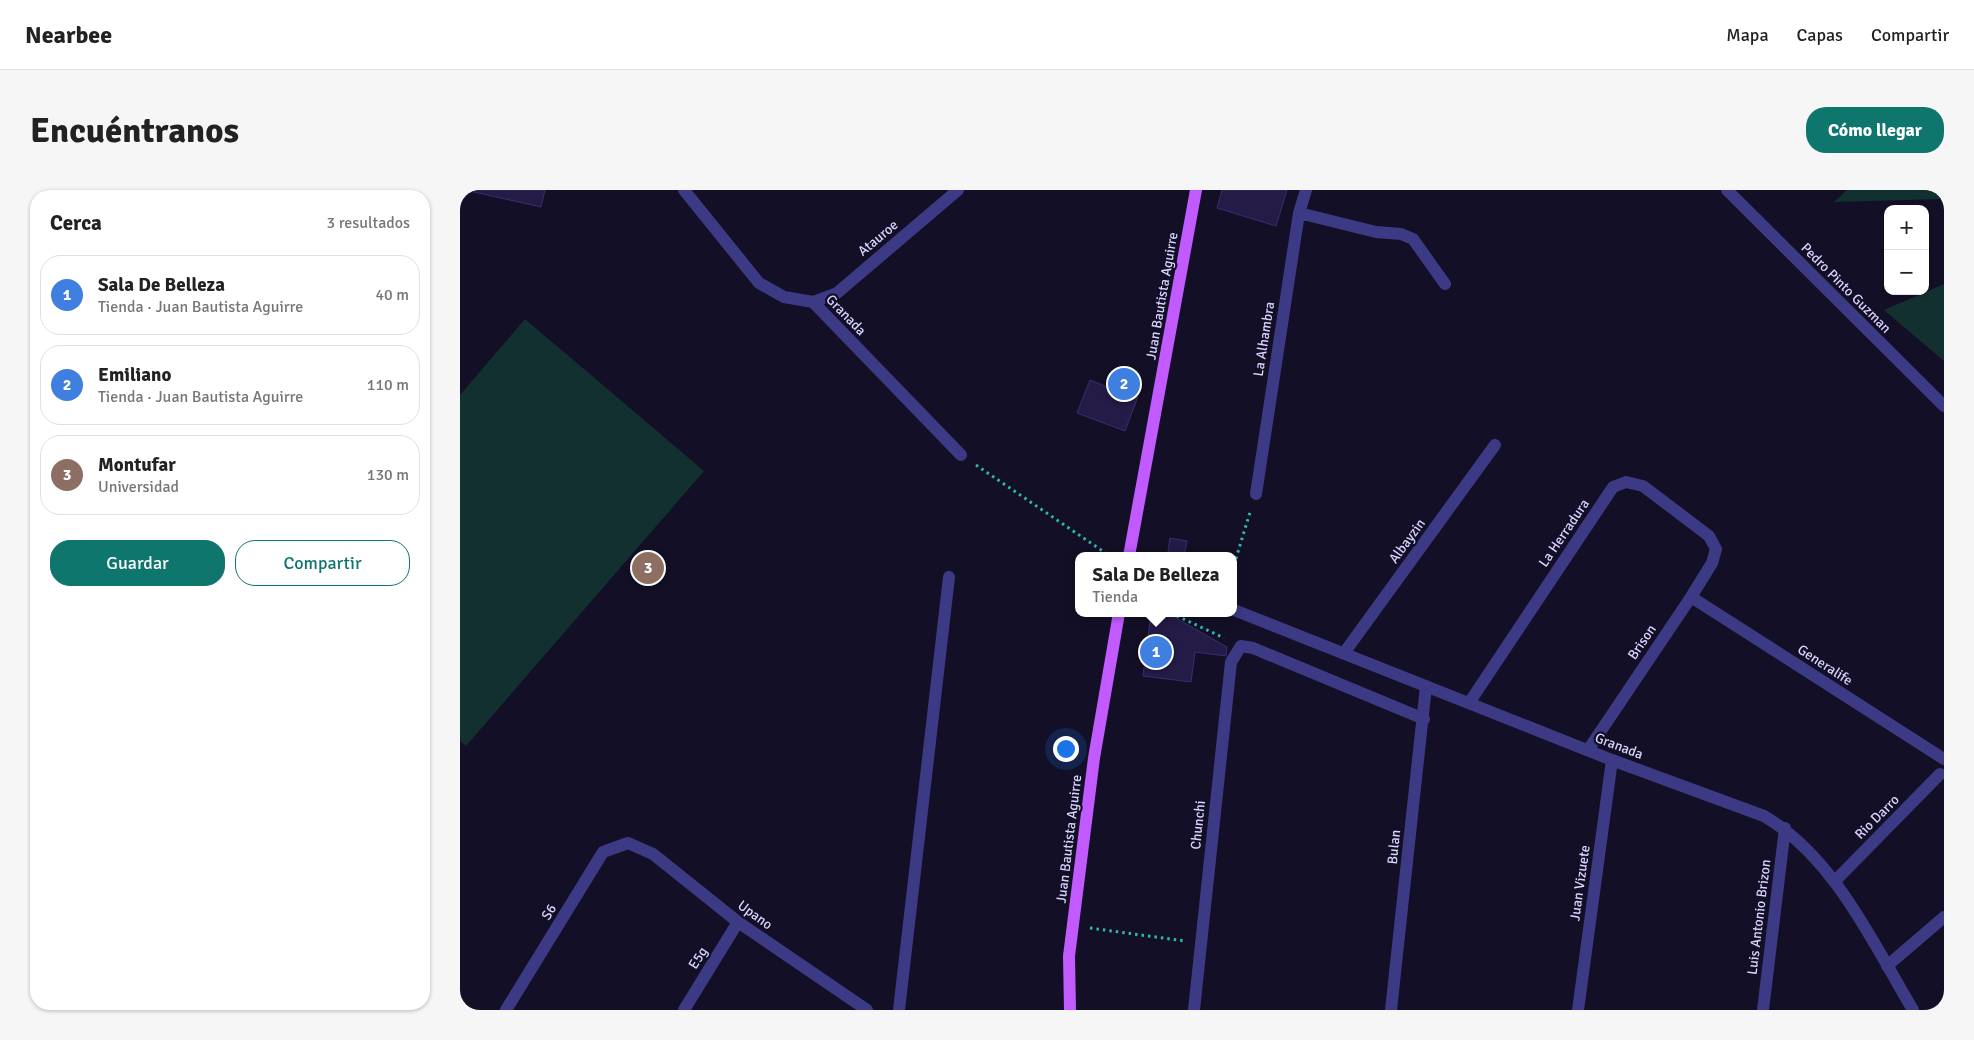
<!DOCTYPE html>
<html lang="es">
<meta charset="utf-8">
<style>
:root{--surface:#fff;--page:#f6f6f6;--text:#222;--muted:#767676;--line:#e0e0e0;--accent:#0f766e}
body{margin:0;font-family:Signika,sans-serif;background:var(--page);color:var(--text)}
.controls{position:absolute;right:15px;top:15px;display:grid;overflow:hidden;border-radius:10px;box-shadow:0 1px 4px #0004}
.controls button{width:45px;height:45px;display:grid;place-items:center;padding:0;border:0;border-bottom:1px solid var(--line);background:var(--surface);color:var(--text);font:25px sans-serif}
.you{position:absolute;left:605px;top:558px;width:18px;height:18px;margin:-12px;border:4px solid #fff;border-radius:50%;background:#1a73e8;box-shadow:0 0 0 8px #1a73e833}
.badge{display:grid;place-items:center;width:32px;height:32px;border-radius:50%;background:var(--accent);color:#fff;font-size:16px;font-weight:700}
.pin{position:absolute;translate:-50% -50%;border:2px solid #fff;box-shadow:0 1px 5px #0006}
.popup{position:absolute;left:615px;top:362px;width:162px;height:65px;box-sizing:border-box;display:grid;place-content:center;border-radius:10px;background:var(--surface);filter:drop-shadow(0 1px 4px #0005);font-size:16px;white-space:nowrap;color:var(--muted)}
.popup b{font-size:19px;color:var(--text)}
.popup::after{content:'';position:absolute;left:50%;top:100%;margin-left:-10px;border:10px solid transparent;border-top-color:var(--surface)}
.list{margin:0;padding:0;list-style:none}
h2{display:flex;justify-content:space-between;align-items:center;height:65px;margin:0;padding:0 20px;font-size:21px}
h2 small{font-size:16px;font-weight:400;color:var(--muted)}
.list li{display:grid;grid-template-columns:32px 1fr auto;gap:15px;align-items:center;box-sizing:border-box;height:80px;margin:0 10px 10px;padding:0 10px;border:1px solid var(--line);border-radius:20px}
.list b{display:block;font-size:19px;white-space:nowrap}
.list p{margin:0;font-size:16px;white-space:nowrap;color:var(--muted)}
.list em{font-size:16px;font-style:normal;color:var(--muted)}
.actions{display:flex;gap:10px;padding:15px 20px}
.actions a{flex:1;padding:11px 0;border:1px solid var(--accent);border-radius:20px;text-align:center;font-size:18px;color:var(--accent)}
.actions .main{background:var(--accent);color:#fff}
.map{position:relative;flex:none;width:1484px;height:820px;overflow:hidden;border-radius:20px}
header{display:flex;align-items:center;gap:30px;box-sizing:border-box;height:70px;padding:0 25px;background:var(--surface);border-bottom:1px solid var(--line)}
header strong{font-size:24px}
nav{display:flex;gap:28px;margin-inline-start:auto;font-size:18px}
.intro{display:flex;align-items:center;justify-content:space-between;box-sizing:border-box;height:120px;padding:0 30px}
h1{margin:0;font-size:35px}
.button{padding:12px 22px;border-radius:20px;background:var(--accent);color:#fff;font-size:18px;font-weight:700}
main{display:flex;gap:30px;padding:0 30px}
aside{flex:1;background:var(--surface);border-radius:20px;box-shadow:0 1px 4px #0004}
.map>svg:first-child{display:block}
.green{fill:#12302f}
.building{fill:#241b47;stroke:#3b2d73}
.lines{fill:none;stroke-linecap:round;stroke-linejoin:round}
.path{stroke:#2fb8b0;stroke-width:3;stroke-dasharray:2.5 4;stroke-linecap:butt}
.minor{stroke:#3d3a85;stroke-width:12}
.major{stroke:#c25bff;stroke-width:12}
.labels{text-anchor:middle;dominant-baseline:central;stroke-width:4.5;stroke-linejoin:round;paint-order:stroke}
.street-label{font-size:14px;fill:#d9d4ff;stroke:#130f26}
</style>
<header>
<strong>Nearbee</strong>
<nav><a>Mapa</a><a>Capas</a><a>Compartir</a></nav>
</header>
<div class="intro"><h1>Encuéntranos</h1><a class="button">Cómo llegar</a></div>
<main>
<aside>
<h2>Cerca<small>3 resultados</small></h2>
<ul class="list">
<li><span class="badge" style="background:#3f7fe0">1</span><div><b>Sala De Belleza</b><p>Tienda · Juan Bautista Aguirre</p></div><em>40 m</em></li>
<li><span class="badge" style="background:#3f7fe0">2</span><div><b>Emiliano</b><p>Tienda · Juan Bautista Aguirre</p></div><em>110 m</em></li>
<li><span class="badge" style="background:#8d6e63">3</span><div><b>Montufar</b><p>Universidad</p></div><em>130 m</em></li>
</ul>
<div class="actions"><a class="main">Guardar</a><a>Compartir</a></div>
</aside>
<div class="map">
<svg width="1484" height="820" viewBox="0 0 1484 820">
<rect width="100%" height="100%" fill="#130f26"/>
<path class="green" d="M1387,0H1484V9L1374,12Z
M1484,94V171L1424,120Z
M65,129L244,281L6,556L0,551V205Z"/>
<path class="building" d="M5,0H85L81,17Z
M762,0H827L816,36L757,18Z
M656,181L678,191L677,209L649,198Z
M630,190L677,209L665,241L617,223Z
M710,348L727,351L724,366H715L708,361Z
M707,423L767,457L766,466L735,462L731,492L683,486L690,431Z"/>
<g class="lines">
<path class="path" d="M516,275L650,366
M774,375L791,319
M711,423L764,448
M630,738L725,751"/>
<path class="minor" d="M224,0L299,93L324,107L353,112L501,265
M1267,0L1484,216
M839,23L916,42L941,44L953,49L985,94
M353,112L377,103L498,0
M796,304L839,23L846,0
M1231,407L1484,569
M774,420L1152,570L1304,626C1374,667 1413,753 1453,820
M884,463L1035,255
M1009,513L1153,297L1166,292L1183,296L1249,346L1256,359L1252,373L1231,407L1128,560
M1375,691L1480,584
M1427,776L1484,727
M46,820L143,662L168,653L193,664L278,732L407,820
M224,820L278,732
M439,820L489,387
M734,820L771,472L781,456L793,458L964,529
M931,820L966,496
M1118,820L1152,570
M1303,820L1325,638"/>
<path class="major" d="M669,366L736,0
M610,820L609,766L634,568L659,423"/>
</g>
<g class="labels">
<g class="street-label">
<text transform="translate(418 48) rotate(-40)">Atauroe</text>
<text transform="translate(1386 98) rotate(45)">Pedro Pinto Guzman</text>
<text transform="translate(702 106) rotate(-80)">Juan Bautista Aguirre</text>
<text transform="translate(386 125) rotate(46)">Granada</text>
<text transform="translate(804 149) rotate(-81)">La Alhambra</text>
<text transform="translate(1104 343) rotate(-56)">La Herradura</text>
<text transform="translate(947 351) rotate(-54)">Albayzin</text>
<text transform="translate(1182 452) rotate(-56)">Brison</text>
<text transform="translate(1365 475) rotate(33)">Generalife</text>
<text transform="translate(1159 556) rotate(21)">Granada</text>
<text transform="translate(1417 627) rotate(-45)">Rio Darro</text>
<text transform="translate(738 635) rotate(-84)">Chunchi</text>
<text transform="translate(609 649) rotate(-83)">Juan Bautista Aguirre</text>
<text transform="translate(934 657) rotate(-84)">Bulan</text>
<text transform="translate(1120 693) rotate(-82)">Juan Vizuete</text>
<text transform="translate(89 722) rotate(-58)">S6</text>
<text transform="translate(295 725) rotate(36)">Upano</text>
<text transform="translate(1299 727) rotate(-83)">Luis Antonio Brizon</text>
<text transform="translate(238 768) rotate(-58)">E5g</text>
</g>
</g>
</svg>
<div class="controls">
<button>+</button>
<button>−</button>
</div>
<div class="you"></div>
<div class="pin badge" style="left:696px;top:462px;background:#3f7fe0">1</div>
<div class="popup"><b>Sala De Belleza</b>Tienda</div>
<div class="pin badge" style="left:664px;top:194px;background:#3f7fe0">2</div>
<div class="pin badge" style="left:188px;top:378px;background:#8d6e63">3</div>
</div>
</main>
